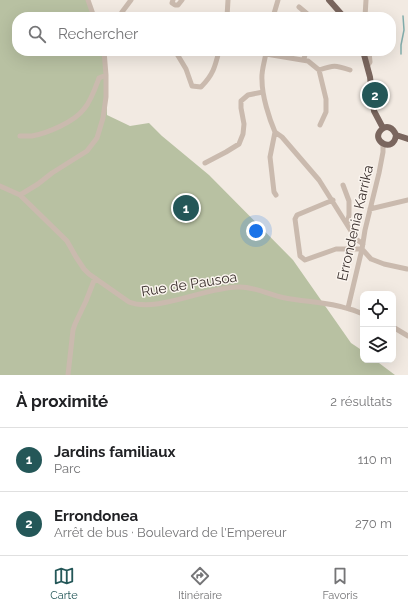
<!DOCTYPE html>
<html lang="fr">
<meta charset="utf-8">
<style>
:root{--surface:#fff;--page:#f6f6f6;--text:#202124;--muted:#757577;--line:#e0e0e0;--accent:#245758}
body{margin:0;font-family:Raleway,sans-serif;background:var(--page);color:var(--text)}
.controls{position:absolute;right:12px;bottom:12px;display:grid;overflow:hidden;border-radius:8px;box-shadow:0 4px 16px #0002}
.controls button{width:36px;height:36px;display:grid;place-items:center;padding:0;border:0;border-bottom:1px solid var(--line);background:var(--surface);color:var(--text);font:20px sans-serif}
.you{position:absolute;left:256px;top:231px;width:14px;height:14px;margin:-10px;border:3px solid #fff;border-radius:50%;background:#1a73e8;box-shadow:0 0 0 6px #1a73e833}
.badge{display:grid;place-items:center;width:26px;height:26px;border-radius:50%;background:var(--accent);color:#fff;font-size:13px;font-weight:700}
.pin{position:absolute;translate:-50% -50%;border:2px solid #fff;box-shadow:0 1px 4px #0006}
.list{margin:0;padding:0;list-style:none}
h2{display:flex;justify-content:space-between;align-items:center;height:52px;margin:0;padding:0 16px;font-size:17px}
h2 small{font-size:13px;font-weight:400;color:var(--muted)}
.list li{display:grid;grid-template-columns:26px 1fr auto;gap:12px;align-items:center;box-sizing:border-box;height:64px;padding:0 16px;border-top:1px solid var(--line)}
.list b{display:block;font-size:15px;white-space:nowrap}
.list p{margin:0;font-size:13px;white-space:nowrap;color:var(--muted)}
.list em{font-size:13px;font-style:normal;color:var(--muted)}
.icon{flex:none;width:22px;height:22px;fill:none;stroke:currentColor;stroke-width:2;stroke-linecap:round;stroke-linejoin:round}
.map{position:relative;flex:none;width:408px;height:375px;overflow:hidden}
.search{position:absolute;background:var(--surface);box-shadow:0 4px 16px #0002;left:12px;right:12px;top:12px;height:44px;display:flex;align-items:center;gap:10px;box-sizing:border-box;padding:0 14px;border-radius:16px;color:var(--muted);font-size:15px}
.sheet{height:180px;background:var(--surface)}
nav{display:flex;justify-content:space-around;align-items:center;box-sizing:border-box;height:56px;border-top:1px solid var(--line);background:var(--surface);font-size:11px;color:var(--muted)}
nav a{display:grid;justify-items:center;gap:2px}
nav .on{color:var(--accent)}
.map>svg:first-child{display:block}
.green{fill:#b8c1a2}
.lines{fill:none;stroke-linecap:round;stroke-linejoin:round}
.stream{stroke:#83aead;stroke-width:1.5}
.minor{stroke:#cabaae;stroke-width:5}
.major{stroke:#7a665e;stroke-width:6}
.labels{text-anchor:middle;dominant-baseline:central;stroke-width:3;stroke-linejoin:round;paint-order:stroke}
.street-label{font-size:14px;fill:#392f2c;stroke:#faf4ee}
</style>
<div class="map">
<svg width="408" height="375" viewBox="0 0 408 375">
<rect width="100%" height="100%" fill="#f2eae2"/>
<path class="green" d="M0,0H88L94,17H17V51H104L106,75L107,115L130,126L149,123L162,136L209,175L293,260L351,343L363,351V360H375L395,375H0Z"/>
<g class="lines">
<path class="stream" d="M401,54V45L404,30L403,16"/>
<path class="minor" d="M88,0L94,17
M173,0L172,3L175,5H178L182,0
M299,7L311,17
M119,17L122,12L131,0
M227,17L228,0
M273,17L278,0
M365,17L366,0
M169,51L177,54L186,69L192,86L201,87C213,75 215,67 219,51
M266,52C265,61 261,71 262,80C262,96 269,118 275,132
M266,54L308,61L319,70L326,99V112L320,125
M304,59L306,51
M368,65L370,62L369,51
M319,70C334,65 335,65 350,70
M275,132L282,137L319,180L356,239L363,244
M275,132L270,157L274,192L276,195
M20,136C24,136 28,136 32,136C48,133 74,122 84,109C91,101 95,89 99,78L106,75
M205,163L226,152L239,144L243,134L244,124L241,108V101L248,95L263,92
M343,185L349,201V215L347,224
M0,186L20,195L67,241L76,257L84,269L89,274L129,302C157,313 206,287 238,287C254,286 269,295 285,298C306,302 329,302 349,309C354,310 358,312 363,314
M20,195L38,184L52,173L87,151L97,138L103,118L106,97V75L104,51
M333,200L297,215L295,219L300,256L305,260L336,249H362L371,259L384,264L407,269
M370,209L408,200
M348,308L362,249L365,230L379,173L383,152V143
M393,327L408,336
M68,375L73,330L75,324L86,301L95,278"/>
<path class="major" d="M329,0L344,17
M363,51L370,77L374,111L383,128
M396,135C394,154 370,141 381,130C387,124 393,128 396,135L408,139"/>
</g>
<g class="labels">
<g class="street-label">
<text transform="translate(355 223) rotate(-77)">Errondenia Karrika</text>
<text transform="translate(189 284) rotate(-9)">Rue de Pausoa</text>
</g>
</g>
</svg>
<div class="controls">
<button><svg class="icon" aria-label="locate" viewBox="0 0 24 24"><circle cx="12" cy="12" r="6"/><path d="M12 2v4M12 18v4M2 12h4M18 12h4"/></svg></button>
<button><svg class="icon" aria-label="layers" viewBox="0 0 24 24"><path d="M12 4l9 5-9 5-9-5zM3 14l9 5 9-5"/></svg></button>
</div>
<div class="you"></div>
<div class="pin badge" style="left:186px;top:208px">1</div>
<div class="pin badge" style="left:375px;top:95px">2</div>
<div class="search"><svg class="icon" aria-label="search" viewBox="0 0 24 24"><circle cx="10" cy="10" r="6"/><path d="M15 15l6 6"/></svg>Rechercher</div>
</div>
<section class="sheet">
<h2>À proximité<small>2 résultats</small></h2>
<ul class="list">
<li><span class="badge">1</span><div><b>Jardins familiaux</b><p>Parc</p></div><em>110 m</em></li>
<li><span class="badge">2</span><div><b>Errondonea</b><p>Arrêt de bus · Boulevard de l'Empereur</p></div><em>270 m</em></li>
</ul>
</section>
<nav>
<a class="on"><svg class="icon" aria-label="map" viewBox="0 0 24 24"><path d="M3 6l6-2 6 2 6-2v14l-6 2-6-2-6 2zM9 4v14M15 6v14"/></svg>Carte</a>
<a><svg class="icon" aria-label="directions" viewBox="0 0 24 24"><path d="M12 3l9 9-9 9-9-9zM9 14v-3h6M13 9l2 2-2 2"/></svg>Itinéraire</a>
<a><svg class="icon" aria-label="saved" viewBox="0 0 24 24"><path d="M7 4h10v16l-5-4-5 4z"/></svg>Favoris</a>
</nav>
